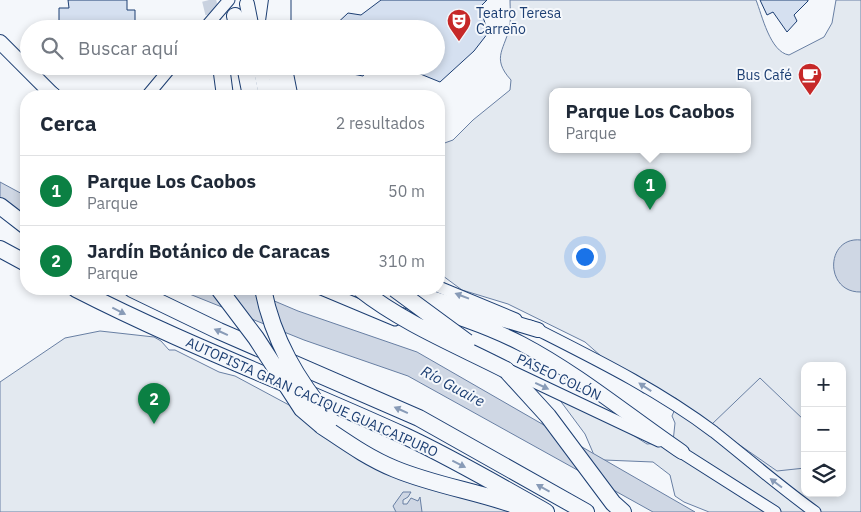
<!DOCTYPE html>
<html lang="es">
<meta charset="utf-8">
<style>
:root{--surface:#fff;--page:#f2f2f3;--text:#1f2937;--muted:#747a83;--line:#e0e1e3;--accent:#0b8043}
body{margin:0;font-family:"IBM Plex Sans",sans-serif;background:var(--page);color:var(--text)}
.controls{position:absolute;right:15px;bottom:15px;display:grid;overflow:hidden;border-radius:10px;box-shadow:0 2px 8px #0003}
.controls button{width:45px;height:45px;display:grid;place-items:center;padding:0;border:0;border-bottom:1px solid var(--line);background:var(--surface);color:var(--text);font:25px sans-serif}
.you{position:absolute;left:584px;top:256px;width:18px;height:18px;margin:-12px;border:4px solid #fff;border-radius:50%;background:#1a73e8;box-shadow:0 0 0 8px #1a73e833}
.badge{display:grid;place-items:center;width:32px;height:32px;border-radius:50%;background:var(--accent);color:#fff;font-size:16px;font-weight:700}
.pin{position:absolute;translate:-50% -41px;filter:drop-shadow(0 1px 2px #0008)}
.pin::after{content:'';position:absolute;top:26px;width:18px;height:15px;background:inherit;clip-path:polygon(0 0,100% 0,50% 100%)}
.popup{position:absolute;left:549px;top:88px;width:202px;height:65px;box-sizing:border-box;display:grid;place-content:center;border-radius:10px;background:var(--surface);filter:drop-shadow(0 1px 4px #0005);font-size:16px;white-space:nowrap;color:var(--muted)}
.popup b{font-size:19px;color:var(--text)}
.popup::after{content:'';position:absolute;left:50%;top:100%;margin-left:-10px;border:10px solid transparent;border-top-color:var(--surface)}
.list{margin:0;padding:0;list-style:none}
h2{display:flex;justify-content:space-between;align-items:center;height:65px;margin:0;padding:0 20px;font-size:21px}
h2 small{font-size:16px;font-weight:400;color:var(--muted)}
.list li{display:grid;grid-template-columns:32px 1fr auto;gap:15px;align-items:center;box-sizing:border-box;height:70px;padding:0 20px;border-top:1px solid var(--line)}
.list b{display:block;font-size:19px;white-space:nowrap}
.list p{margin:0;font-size:16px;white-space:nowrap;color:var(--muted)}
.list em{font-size:16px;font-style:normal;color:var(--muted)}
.icon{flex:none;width:28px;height:28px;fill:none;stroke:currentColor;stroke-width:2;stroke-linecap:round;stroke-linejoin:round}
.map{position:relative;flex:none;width:861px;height:512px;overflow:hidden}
.search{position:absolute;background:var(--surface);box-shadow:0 2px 8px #0003;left:20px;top:20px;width:425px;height:55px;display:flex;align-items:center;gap:12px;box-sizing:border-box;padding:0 18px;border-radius:28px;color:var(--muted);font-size:19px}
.panel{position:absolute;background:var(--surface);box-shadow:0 2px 8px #0003;left:20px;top:90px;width:425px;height:205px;border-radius:20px}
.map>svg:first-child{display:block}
.green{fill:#e3e9f0;stroke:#687fa3;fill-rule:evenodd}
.parking{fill:#e3e8f0;stroke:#687fa3}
.water{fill:#cfd7e4;stroke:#687fa3}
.building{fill:#d5e0f0;stroke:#1d3f73}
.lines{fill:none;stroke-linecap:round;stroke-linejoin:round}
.major-tunnel{stroke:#c9d2e0;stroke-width:14;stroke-dasharray:14 7;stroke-linecap:butt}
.minor-casing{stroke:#1d3f73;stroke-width:13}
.major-casing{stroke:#1d3f73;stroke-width:16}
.highway-casing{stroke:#1d3f73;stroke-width:18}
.minor{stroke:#f4f7fb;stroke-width:11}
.major{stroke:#f4f7fb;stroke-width:14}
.highway{stroke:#f4f7fb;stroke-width:16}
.highway-bridge-casing{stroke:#1d3f73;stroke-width:18;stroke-linecap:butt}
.highway-bridge{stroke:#f4f7fb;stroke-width:16}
.oneway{fill:#889bb7}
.labels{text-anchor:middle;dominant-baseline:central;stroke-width:4;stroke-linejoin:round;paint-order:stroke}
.poi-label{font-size:14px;fill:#1d3f73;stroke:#f4f7fb;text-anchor:start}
.street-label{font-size:14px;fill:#1d3f73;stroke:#f4f7fb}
.water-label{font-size:15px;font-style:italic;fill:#1d3f73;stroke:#f4f7fb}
</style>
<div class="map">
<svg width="861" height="512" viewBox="0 0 861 512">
<rect width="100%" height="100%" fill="#f4f7fb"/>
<path class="green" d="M510,0H756C762,15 770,52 789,55L824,37L832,23L836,0H861V512H709L684,502L675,496L670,475L653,462L604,460L594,455L585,434L559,399L606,418L647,444L673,442L675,423L672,416L678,402L677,399L661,391L643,393L585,342L508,304L462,290L439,273V145L453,140L473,120L510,90L511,80C490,57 506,49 510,24C511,17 510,8 510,0ZM552,91H748V149H552ZM805,366H842V493H805Z
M100,331L154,337L161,341L169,350H175L219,372L235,376L289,405L309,419L313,427L520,512H0V382L65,338Z"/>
<path class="parking" d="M760,378L805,421V468L777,471L711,425Z"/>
<path class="water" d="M0,182L26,196V217L0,204Z
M861,240V292C824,293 825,236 861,240Z
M177,289H246L298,311L417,352L695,512H653L408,376L304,340Z
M411,492L408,497L403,500V504H407L411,498L418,501L420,497L422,512H396L393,506L403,492Z"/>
<path class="building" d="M68,0H127V10H135V25H126V29H68V22H59V8H69Z
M381,0H487L480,7L488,33L474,51L440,82L413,71L385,66H436V29H331L348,13L361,15Z
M760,0H808V1L794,15L797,21L787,32L773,12L767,15Z
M327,66H370L363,76L327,69Z"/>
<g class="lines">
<path class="major-tunnel" d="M209,0L216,29"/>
<defs>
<path id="minor" d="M285,0V29
M204,29L229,0
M286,66L292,96
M147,96L172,66
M439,287L516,319
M321,289L395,320
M530,326C593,358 657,389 714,432C748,459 780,487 815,512
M511,371L659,441
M676,449L775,512"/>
<path id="major" d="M247,4L252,29
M0,42L54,96
M260,66L266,96
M369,289C420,306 474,319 522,344C579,374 629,416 682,452
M409,289L421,295L538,330"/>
<path id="highway" d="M235,16L238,29
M273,29L277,0
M221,66L225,96
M245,66L251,96
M275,66L280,96
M52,95L53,96
M0,206L26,226
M0,249L26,263
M76,289C183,344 296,386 405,436C454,459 500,486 546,512
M132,289L219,331L419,418L586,512
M506,370L548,416L613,503L623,512
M322,426C346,442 368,458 395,469C436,486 481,492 523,508"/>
</defs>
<use href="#minor" class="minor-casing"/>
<use href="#major" class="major-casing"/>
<use href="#highway" class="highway-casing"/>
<use href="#minor" class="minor"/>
<use href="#major" class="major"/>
<use href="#highway" class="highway"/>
<defs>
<path id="highway-bridge" d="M219,289L256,338L302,409L322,426
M263,289C273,340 297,380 330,420
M360,289C403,323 457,345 506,370
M395,289L467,342"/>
</defs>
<use href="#highway-bridge" class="highway-bridge-casing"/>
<use href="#highway-bridge" class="highway-bridge"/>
</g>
<defs><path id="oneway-solid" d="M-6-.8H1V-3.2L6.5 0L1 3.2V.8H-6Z" transform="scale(1.25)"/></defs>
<g class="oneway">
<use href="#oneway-solid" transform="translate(462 296) rotate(-159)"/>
<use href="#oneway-solid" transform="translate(119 311) rotate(27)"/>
<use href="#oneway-solid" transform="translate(221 332) rotate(-156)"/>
<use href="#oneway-solid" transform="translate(542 386) rotate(25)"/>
<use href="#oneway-solid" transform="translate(645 387) rotate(-147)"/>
<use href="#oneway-solid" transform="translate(401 410) rotate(-156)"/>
<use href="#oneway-solid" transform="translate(459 464) rotate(27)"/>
<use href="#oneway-solid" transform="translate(776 483) rotate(-143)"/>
<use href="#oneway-solid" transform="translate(543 488) rotate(-151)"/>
</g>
<defs>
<symbol id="theatre-pin" viewBox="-11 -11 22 30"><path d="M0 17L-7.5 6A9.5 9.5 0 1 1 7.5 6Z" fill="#c62828" stroke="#f4f7fb"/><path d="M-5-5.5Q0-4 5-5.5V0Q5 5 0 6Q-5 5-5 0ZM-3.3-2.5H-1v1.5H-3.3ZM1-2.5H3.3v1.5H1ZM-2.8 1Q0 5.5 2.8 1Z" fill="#fff"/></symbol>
<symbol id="cafe-pin" viewBox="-11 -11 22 30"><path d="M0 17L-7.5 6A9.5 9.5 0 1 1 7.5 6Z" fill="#c62828" stroke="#f4f7fb"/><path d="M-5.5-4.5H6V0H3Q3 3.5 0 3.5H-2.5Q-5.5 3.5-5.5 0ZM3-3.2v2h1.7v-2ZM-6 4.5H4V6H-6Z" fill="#fff"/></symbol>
</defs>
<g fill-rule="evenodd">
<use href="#theatre-pin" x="445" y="7" width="28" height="38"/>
<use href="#cafe-pin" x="796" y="61" width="28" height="38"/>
</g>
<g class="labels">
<g class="poi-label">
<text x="476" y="13">Teatro Teresa<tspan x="476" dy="16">Carreño</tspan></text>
<text x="792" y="75" text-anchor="end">Bus Café</text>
</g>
<g class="street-label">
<text transform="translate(559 377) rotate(25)">PASEO COLÓN</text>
<text transform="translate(312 397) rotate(24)">AUTOPISTA GRAN CACIQUE GUAICAIPURO</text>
</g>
<g class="water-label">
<text transform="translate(453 386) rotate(28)">Río Guaire</text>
</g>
</g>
</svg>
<div class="controls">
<button>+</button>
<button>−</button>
<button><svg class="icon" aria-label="layers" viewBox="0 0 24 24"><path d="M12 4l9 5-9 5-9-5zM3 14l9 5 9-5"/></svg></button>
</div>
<div class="you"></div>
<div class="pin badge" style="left:650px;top:210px">1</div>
<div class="popup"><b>Parque Los Caobos</b>Parque</div>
<div class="pin badge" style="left:154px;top:424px">2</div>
<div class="search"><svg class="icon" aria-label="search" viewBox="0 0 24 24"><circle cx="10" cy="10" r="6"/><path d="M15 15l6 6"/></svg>Buscar aquí</div>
<section class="panel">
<h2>Cerca<small>2 resultados</small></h2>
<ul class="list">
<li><span class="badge">1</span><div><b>Parque Los Caobos</b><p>Parque</p></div><em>50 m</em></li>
<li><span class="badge">2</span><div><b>Jardín Botánico de Caracas</b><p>Parque</p></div><em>310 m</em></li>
</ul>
</section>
</div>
